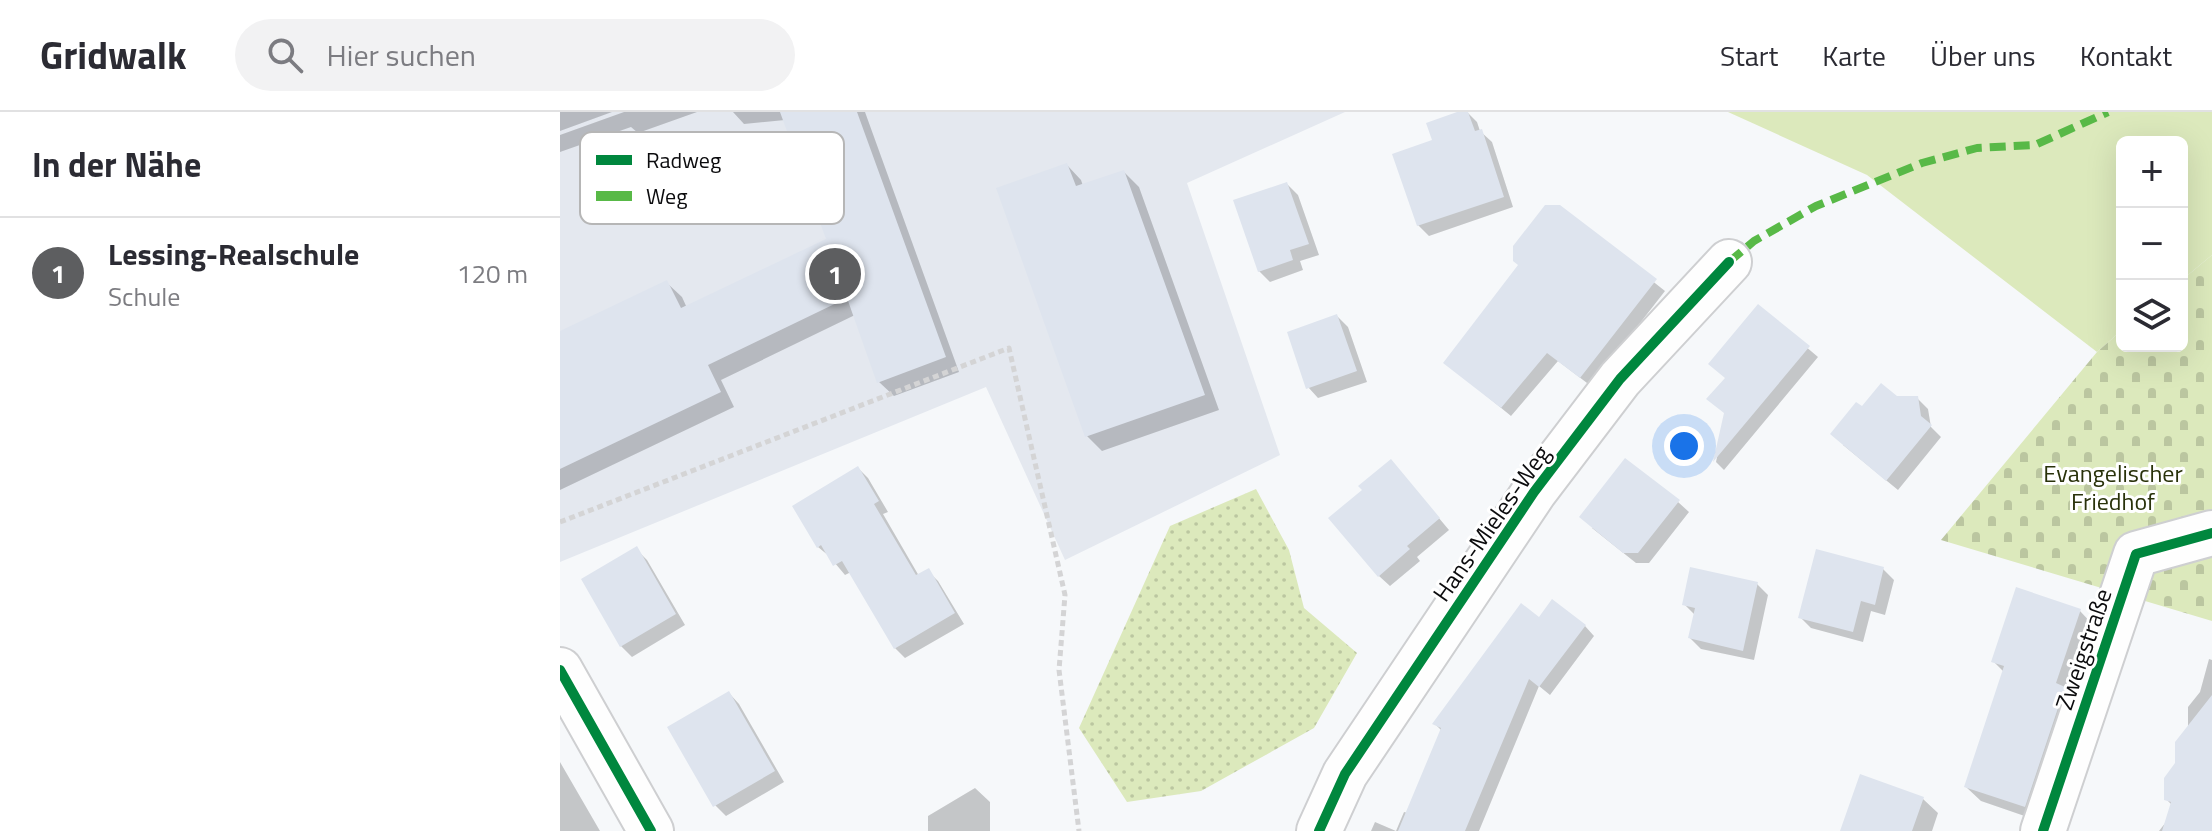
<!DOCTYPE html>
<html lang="de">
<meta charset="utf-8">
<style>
:root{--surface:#fff;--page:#f2f2f3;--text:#2b2b33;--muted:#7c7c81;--line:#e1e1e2;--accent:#5d5e60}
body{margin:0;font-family:"Titillium Web",sans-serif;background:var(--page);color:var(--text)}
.controls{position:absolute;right:24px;top:24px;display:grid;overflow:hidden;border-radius:12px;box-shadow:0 8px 32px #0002}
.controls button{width:72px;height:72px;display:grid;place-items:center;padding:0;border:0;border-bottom:2px solid var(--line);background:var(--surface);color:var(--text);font:40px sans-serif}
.you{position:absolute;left:1124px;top:334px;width:28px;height:28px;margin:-20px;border:6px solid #fff;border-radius:50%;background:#1a73e8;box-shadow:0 0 0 12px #1a73e833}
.badge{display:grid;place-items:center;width:52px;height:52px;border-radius:50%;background:var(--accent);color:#fff;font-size:26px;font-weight:700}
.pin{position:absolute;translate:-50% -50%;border:4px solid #fff;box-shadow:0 2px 8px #0006}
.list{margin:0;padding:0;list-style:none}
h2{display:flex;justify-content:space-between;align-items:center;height:104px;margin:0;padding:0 32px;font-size:34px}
h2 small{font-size:26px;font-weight:400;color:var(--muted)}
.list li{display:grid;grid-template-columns:52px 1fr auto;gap:24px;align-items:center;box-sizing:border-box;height:112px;padding:0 32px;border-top:2px solid var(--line)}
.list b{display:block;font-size:30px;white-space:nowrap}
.list p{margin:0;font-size:26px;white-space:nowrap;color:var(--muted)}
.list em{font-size:26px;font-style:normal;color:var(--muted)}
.icon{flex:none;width:44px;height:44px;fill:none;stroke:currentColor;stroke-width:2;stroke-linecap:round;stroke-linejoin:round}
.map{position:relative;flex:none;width:1652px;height:719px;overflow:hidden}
header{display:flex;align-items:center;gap:48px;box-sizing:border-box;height:112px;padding:0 40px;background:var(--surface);border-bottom:2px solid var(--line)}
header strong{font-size:38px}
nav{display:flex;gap:44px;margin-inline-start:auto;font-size:28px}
.search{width:560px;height:72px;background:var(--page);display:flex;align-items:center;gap:20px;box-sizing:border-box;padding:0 28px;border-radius:44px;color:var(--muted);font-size:30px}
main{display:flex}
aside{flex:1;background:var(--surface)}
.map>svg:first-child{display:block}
.built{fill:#e4e8ef}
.grass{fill:#dce9bc}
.cemetery{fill:url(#cemetery-stones)}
.park{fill:url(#park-dots)}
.shadow{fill:#0003}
.building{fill:#dee4ee}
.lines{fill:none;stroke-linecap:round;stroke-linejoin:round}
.street-casing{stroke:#cecfd1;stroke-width:48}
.path{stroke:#d4d4d5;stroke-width:5;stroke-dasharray:6 4;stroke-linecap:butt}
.street{stroke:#fefefe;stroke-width:44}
.quiet{stroke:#58b947;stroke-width:8;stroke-dasharray:16 8;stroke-linecap:butt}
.cycleway-casing{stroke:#fff;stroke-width:15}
.cycleway{stroke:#00873e;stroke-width:10}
.labels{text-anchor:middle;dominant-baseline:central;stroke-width:6;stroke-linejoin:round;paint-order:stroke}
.park-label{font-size:24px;fill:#29320a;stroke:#fff}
.street-label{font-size:24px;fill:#0b0b0d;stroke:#fff}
.key{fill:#fff;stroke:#b6b6b6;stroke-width:2}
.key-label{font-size:22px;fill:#0b0b0d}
</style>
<header>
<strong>Gridwalk</strong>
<div class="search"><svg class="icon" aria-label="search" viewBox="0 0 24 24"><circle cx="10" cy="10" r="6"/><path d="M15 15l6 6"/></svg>Hier suchen</div>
<nav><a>Start</a><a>Karte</a><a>Über uns</a><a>Kontakt</a></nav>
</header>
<main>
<aside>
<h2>In der Nähe<small></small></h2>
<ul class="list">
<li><span class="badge">1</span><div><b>Lessing-Realschule</b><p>Schule</p></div><em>120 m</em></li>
</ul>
</aside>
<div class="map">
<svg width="1652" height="719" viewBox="0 0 1652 719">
<defs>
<pattern id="cemetery-stones" width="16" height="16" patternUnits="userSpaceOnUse" patternTransform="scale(2)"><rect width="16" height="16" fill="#dce9bc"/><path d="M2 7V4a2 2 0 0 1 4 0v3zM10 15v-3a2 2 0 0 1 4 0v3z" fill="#bbc6a0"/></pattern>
<pattern id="park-dots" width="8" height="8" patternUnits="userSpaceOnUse" patternTransform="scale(2)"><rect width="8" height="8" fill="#dce9bc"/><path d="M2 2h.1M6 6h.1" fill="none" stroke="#bbc6a0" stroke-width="1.8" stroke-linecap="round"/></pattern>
</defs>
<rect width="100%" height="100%" fill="#f6f8fa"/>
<path class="built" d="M0,0H785L627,71L720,343L505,448L426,275L0,450Z"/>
<path class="grass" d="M1168,0H1652V143L1622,168V30H1562V218L1537,240L1307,63Z"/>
<path class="cemetery" d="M1652,143V509L1381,428L1537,240L1562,218V234H1622V168Z"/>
<path class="park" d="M696,377L729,438L744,496L797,541L754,616L641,679L567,690L519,616L610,414Z"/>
<path class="shadow" d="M0,0H52L0,19Z
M64,0H137L78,21L71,15L0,40V23Z
M173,0H305L399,260L334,284L319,270L295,203L161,268L174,295L0,378V221L107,171L122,185L127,196L268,128L225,8L184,12Z
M903,0H907L917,10L920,19L932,30L953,95L869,124L858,113L874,29Z
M507,53L521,68L523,74L564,60L579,75L659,298L542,339L527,324L439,77Z
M727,72L738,83L759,143L740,149L743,158L710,170L699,159Z
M999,95L1105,179L1031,274L998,249L951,304L886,251L960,153Z
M1198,194L1258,245L1164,358L1156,350L1166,302Z
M777,204L788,215L807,270L758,286L748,275Z
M1336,286H1357L1368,297L1371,315L1381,325L1338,378L1283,333Z
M298,356L308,366L328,400L323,402L359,464L368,459L378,469L404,512L345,546L335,536L291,460L285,463L269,444L258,435Z
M841,361L889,418L857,445L860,449L830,474L819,464Z
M1118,390L1129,400L1089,451H1076L1032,416Z
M76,437L87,448L125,513L72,545L61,534Z
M1323,457L1334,468L1325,503L1311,499L1303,530L1251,516L1240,505Z
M1197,472L1208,483L1194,548L1141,537L1130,526L1136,504L1124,492Z
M1520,499L1534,514L1479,709L1421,689L1406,675L1444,560L1433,549Z
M979,508L1025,514L1034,524L990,583L979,574L919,719H811L815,710L836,719L844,700L848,701L882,619L874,611Z
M1649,547L1652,548V719H1599L1616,697L1606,687L1628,617V595L1640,580Z
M169,581L179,592L224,670L166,704L155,693Z
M0,650L40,719H0Z
M415,676L430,690V719H368V704Z
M1363,687L1378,701L1372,719H1282Z"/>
<path class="building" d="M220,0H297L386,245L317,271L287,186L148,253L161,280L0,357V219L107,168L121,196L266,127Z
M897,0H908L915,19L922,17L944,85L857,114L832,42L872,28L866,11Z
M507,51L516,74L564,58L645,283L525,325L436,76Z
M727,70L749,132L730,138L733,148L698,160L673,88Z
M985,93H1000L1097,167L1020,266L987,241L941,296L883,251L958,153L953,149V134Z
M1198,192L1250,234L1153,350L1164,301L1146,287L1165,266L1148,252Z
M777,202L797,259L746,277L727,220Z
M1321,271L1337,284H1358L1361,304L1372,313L1326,369L1270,322L1296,290L1302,294Z
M1065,346L1120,388L1078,441H1063L1019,405Z
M831,347L880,406L847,434L850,437L818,465L768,406L802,378L798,374Z
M298,354L319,389L314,392L356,463L369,456L395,501L334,537L282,449L273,454L261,433L257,436L232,394Z
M77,434L116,502L60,535L21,467Z
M1256,437L1324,455L1315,493L1301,489L1293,520L1238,506Z
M1130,455L1198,470L1183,539L1128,526L1135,496L1122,493Z
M1456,475L1521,497L1496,571L1505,575L1465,695L1404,675L1444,554L1431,550Z
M992,487L1026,513L979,575L969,567L905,719H838L881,616L872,612L961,491L979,505Z
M169,579L215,659L153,695L107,615Z
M1652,583V719H1602L1611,690L1604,688V666L1615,651V630Z
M1300,662L1364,685L1352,719H1280Z"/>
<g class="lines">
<defs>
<path id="street" d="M0,558L91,719
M759,719L785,662L974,380L1060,267L1169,150
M1483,719L1576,442L1652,421"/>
</defs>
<use href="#street" class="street-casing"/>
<path class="path" d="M0,410L449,236L505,483L499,558L519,719"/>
<use href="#street" class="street"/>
<path class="quiet" d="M1169,150L1194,129L1256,94L1362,51L1417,36L1475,33L1548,0"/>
<defs>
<path id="cycleway" d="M0,558L91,719
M759,719L785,662L974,380L1060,267L1169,150
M1483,719L1576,442L1652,421"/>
</defs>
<use href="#cycleway" class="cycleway-casing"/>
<use href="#cycleway" class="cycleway"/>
</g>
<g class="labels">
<g class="park-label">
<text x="1553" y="361">Evangelischer<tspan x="1553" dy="28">Friedhof</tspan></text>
</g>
<g class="street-label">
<text transform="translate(931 411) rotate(-55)">Hans-Mieles-Weg</text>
<text transform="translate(1523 537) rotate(-71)">Zweigstraße</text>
</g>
</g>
<rect x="20" y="20" width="264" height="92" rx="12" class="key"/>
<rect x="36" y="43" width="36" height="10" fill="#00873e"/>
<rect x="36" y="79" width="36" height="10" fill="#58b947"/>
<g class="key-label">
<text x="86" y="56">Radweg</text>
<text x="86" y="92">Weg</text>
</g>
</svg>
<div class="controls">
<button>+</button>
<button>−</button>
<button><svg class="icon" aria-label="layers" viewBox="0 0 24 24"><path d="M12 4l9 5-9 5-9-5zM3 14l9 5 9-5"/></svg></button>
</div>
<div class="you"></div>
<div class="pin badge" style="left:275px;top:162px">1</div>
</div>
</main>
